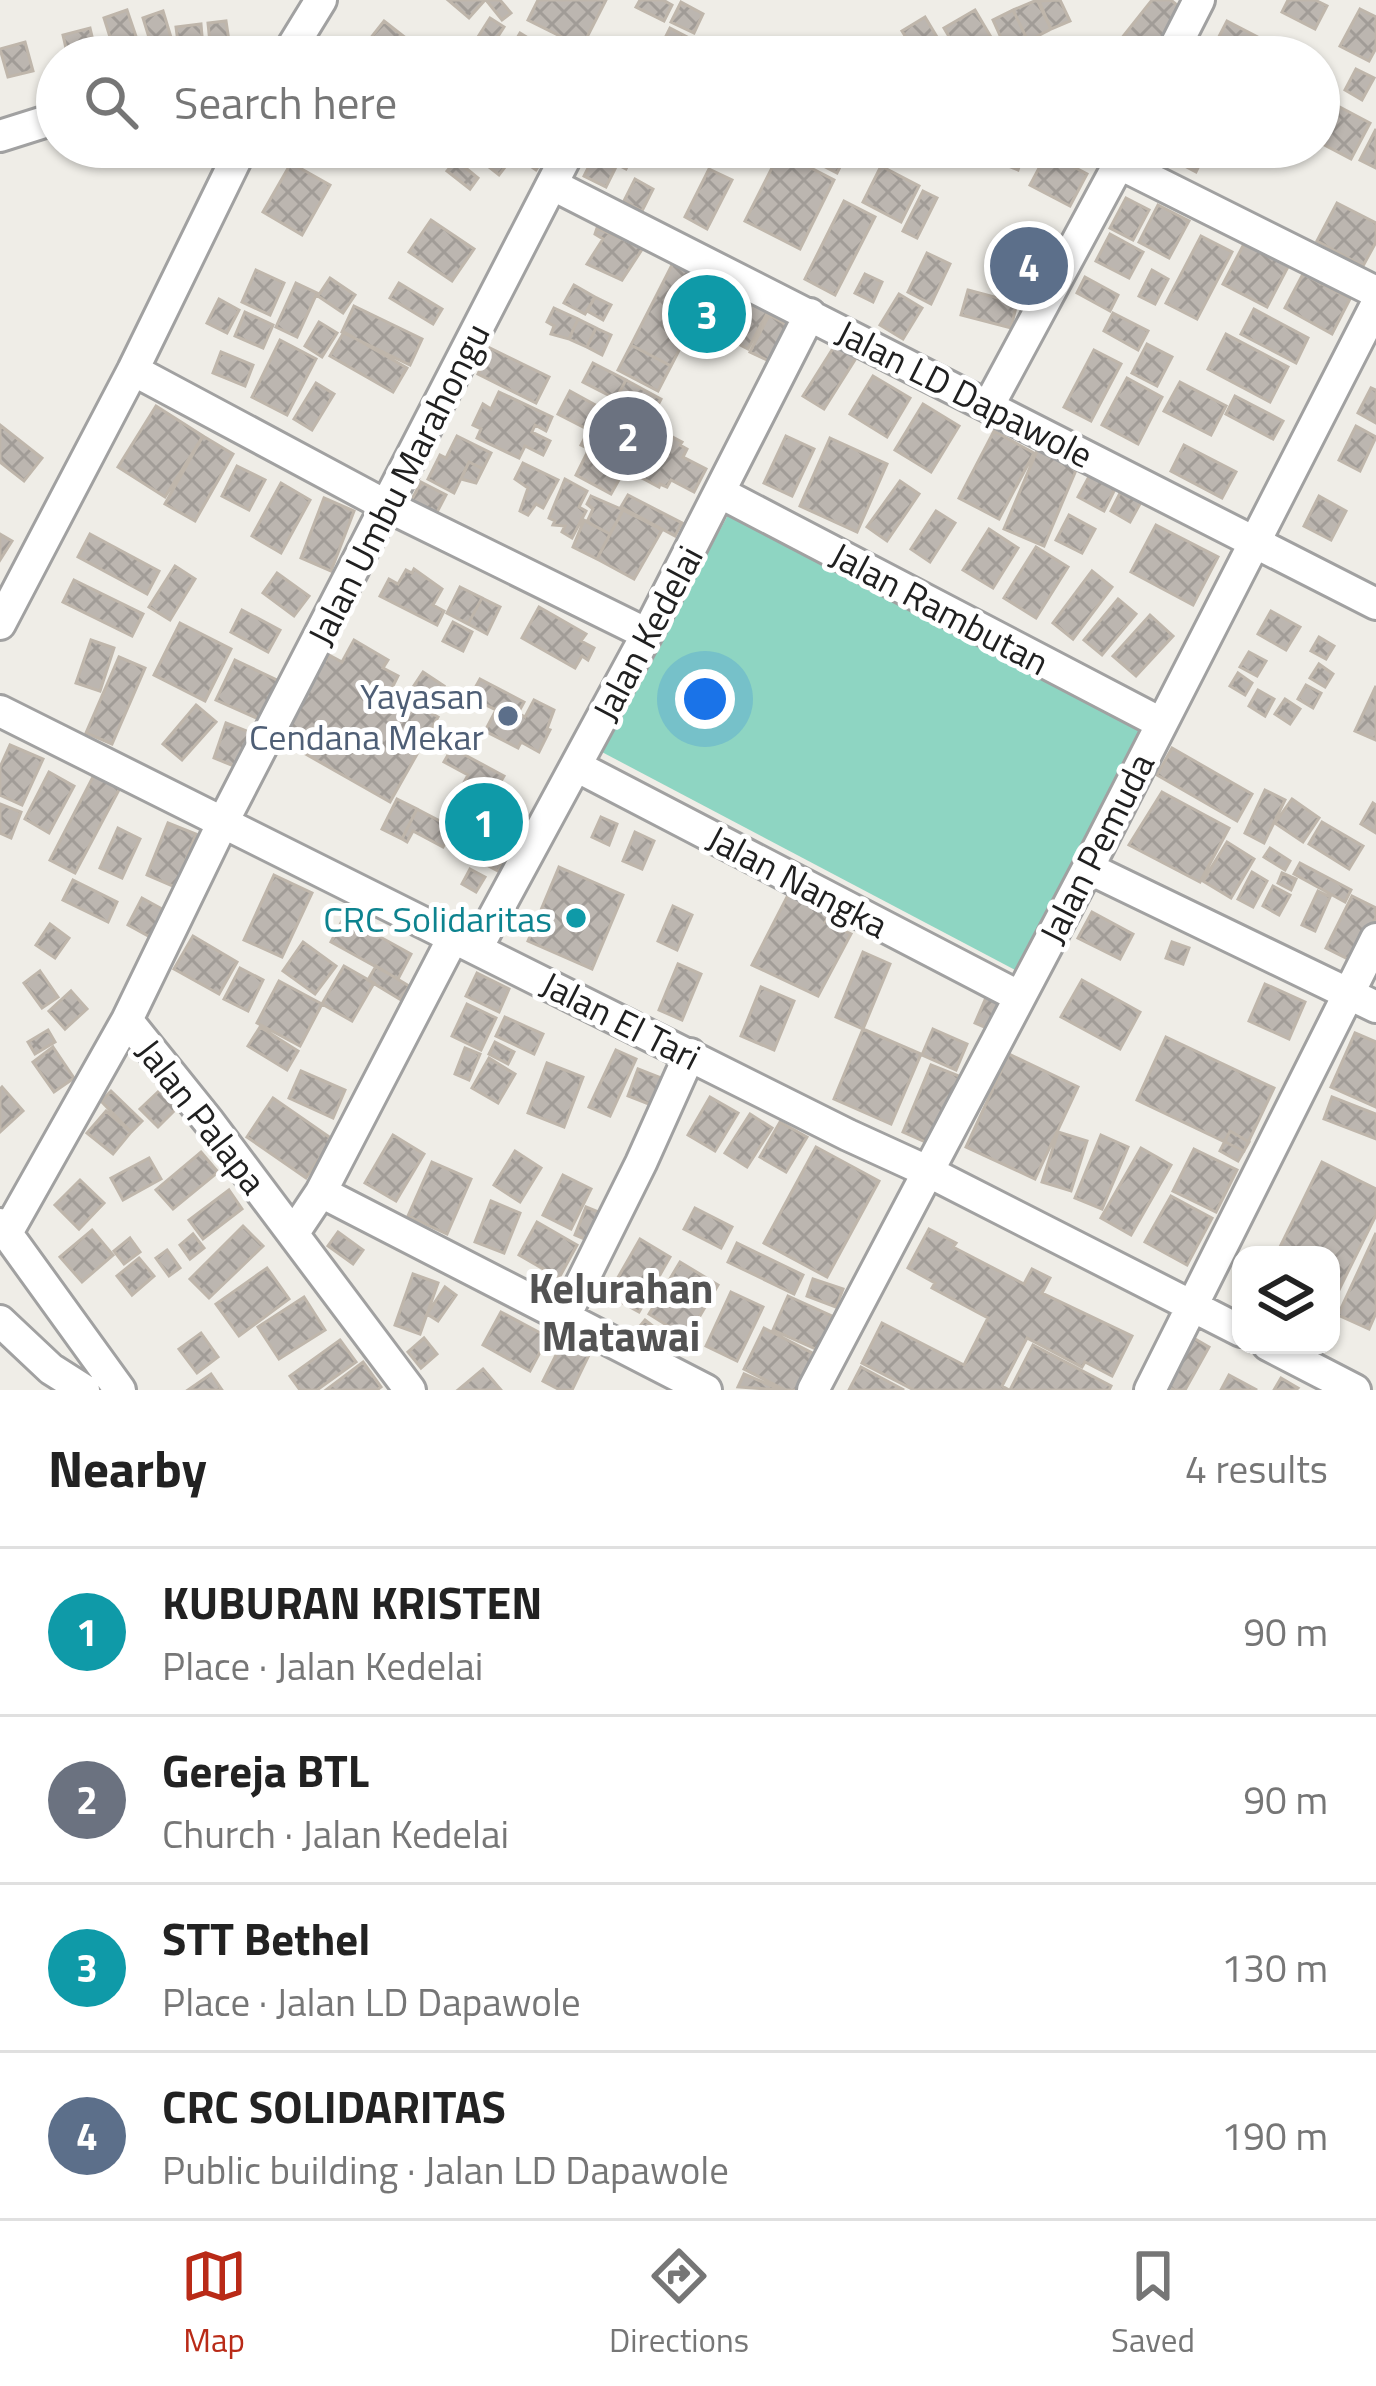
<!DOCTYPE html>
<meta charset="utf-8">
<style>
:root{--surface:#fff;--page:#f2f2f2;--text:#222;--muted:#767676;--line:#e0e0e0;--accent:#b92a17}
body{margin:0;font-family:"Titillium Web",sans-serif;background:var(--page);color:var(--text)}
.controls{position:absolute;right:36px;bottom:36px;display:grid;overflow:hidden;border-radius:24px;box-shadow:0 3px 9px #0004}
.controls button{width:108px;height:108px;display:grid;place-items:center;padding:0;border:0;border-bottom:3px solid var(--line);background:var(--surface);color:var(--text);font:60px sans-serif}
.you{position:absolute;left:705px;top:699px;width:42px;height:42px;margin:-30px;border:9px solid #fff;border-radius:50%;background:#1a73e8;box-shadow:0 0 0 18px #1a73e833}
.badge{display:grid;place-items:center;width:78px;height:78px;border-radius:50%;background:var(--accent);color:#fff;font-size:39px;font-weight:700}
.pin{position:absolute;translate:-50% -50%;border:6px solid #fff;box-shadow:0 3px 12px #0006}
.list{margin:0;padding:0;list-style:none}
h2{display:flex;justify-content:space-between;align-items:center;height:156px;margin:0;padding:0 48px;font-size:51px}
h2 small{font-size:39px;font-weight:400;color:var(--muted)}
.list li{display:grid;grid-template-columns:78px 1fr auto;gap:36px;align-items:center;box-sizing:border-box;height:168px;padding:0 48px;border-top:3px solid var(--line)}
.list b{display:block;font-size:45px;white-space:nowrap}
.list p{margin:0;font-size:39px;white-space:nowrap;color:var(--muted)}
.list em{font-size:39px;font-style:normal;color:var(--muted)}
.icon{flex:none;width:66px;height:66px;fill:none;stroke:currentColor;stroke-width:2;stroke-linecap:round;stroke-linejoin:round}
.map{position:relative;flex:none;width:1376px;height:1390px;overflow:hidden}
.search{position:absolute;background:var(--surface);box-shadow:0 3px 9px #0004;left:36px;right:36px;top:36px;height:132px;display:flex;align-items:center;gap:30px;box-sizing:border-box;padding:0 42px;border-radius:66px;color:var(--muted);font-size:45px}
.sheet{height:828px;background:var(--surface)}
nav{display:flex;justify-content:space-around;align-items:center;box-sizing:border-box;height:168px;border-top:3px solid var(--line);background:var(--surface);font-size:33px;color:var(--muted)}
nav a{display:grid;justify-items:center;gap:6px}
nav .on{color:var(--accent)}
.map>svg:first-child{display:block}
.pitch{fill:#8ed5c2}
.building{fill:url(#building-cross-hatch);stroke:#bfb6ab;stroke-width:3}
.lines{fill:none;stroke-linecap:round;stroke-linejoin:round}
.minor-casing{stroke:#a1a1a1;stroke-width:36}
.minor{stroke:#fff;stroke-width:30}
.service-dot{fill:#5c6f8a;stroke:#fff;stroke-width:4.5}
.culture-dot{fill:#0f9aa8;stroke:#fff;stroke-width:4.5}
.labels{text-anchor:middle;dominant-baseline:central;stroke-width:10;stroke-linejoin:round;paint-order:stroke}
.street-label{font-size:36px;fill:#202020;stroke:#fff}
.service-label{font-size:36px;fill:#4e5e75;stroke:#fff;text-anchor:end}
.culture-label{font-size:36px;fill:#0d838f;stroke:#fff;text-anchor:end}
.quarter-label{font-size:42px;font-weight:bold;fill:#535353;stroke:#fff}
</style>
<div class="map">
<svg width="1376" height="1390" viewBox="0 0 1376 1390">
<defs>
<pattern id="building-cross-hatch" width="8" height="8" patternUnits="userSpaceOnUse" patternTransform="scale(3)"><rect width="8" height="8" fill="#bcb6b0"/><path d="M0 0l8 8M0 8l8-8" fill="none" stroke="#a19c97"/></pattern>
</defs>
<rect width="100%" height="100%" fill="#efede7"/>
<path class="pitch" d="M728,515L1143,730L1021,973L600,751Z"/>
<path class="building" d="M448,0H485L469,18Z
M486,0H500L511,13L502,20Z
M538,0H606L582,47L528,20Z
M640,0H663L672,5L664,21L636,7Z
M1037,0L1051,29L1028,41L1013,10Z
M1060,0L1070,21L1051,29L1039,1Z
M1152,0H1171L1184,11L1147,57H1133L1117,44Z
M1288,0H1315L1327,6L1315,29L1282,12Z
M681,2L703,14L694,33L671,22Z
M1360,9L1376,17V48L1369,61L1340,46Z
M127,10L140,48L116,56L104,18Z
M975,10L998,49L985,57H961L944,28Z
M1013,10L1028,41L1007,51L993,20Z
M163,11L177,57H155L143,18Z
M925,17L949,57H918L902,31Z
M490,18L504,27L490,49L476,40Z
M226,21L229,41L210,43L208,23Z
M384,21L430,57H372L362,49Z
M1227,21L1269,43L1262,57H1230L1213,48Z
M201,24L203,48L179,50L176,27Z
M90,28L97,57H68L63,35Z
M670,28L714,51L711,57H672L659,50Z
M520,33L559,57H506Z
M25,42L33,71L8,77L0,49Z
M653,46L672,55L671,57H647Z
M1356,69L1374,78L1362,100L1345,90Z
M1319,96L1370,123L1351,159L1319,142Z
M1376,129V168L1360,160Z
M417,147H445L435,161Z
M474,147H498L512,158L499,175L470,152Z
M503,147H529L544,158L536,170Z
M594,147H618L633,155L626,169L592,151Z
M813,147H850L837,173L808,158Z
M925,147H957L948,165L922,152Z
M980,147H1026L1018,170L978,154Z
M1161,147H1208L1196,172L1158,152Z
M1224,147H1251L1245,158Z
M780,152L834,180L800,249L745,221Z
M1047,153L1087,174L1070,206L1030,185Z
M593,158L615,169L606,187L584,176Z
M456,160L478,178L470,189L447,171Z
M291,163L330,185L302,235L263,212Z
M881,166L919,186L901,222L863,202Z
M709,169L732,180L707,229L685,217Z
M635,179L653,189L642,211L624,201Z
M923,191L937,198L917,238L903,231Z
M1126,198L1149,210L1133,240L1110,228Z
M844,201L875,217L835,295L805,279Z
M1337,203L1376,223V242L1363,266L1317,241Z
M1158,205L1189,221L1169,258L1139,242Z
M431,220L474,249L452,281L409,252Z
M597,228L643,248L622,280L587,264L603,239L595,234Z
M1110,234L1143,252L1129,278L1096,261Z
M1201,236L1232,252L1197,319L1166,303Z
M1021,240L1053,253L1036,292L1005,278Z
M1246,240L1290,263L1267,307L1223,284Z
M927,253L950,264L931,304L908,292Z
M675,259L770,308L748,349L694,321L671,366L631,345Z
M256,270L284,283L270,315L242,302Z
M1152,270L1168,279L1155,304L1139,296Z
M865,274L882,282L873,302L855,293Z
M1303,274L1350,299L1332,334L1285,308Z
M1085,277L1118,295L1110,311L1077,293Z
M330,278L355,295L343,313L318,296Z
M296,283L317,293L297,337L276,327Z
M399,283L442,309L433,324L390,298Z
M574,285L595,297L585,314L564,303Z
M968,290L1017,303L1011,328L961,315Z
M899,294L922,308L903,339L880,325Z
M595,297L611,305L603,320L587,311Z
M219,299L239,310L227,333L207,323Z
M354,306L422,339L410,365L342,332Z
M554,308L578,319L569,339L551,334L554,326L547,322Z
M1254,309L1308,338L1296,363L1241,334Z
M245,312L273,325L263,348L235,336Z
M1113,313L1148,331L1138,350L1104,331Z
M769,315L787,325L769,361L750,352Z
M578,319L596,328L587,347L569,339Z
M319,322L337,333L322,357L305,346Z
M596,328L611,335L602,355L587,347Z
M344,332L407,368L393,392L330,356Z
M1226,334L1288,367L1270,402L1208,369Z
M280,340L316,359L287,415L252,397Z
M837,342L858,355L824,409L803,396Z
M1147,344L1172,357L1157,386L1132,373Z
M631,345L671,366L658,391L618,370Z
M490,348L549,377L536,403L478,374Z
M1094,350L1121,364L1091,421L1064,407Z
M221,352L253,365L245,386L213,373Z
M593,363L626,380L616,399L583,382Z
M873,376L910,398L887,437L850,414Z
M1127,378L1162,397L1138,444L1102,425Z
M626,380L661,399L648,424L682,442L680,445L687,449L683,457L706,469L694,492L671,480L667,487L660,484L659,487L625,469L611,494L576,475L589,449L581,445L604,401L612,406Z
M1180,382L1226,406L1211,435L1164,411Z
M316,383L334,394L312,430L294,419Z
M1371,388L1376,390V423L1358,413Z
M570,391L601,408L589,430L558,414Z
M499,392L552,417L546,431L535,425L532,432L550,441L543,455L525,446L519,458L477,438L481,429L473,425L483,404L491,409Z
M1235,396L1283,421L1273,439L1226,414Z
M923,404L959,426L931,472L895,450Z
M156,406L203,436L165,497L118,467Z
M0,425L42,458L24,481L0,462Z
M1356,426L1376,437L1360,471L1339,460Z
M994,431L1034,453L999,519L959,498Z
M203,436L233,454L195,521L165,504Z
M457,436L491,453L483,469L469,462L454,493L428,479L440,455L446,458Z
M786,436L814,449L792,496L764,483Z
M830,438L887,464L857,532L800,506Z
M1184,445L1236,472L1222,498L1171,471Z
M1039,446L1079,463L1044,546L1004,529Z
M469,462L483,469L476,483L461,479Z
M523,463L558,480L543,508L536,504L528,515L520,511L528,488L515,479Z
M237,466L265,480L249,510L222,496Z
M1092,471L1117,485L1104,511L1078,497Z
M565,479L587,491L579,507L586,511L572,538L562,532L565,526L553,525L555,521L549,518Z
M900,481L919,494L887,541L867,527Z
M421,482L446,495L436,514L411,501Z
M281,483L310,500L281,553L252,536Z
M1121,491L1141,502L1130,522L1111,511Z
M628,495L682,523L675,536L621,507Z
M591,496L623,510L610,534L587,522L593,509L587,504Z
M1319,496L1346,511L1331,540L1304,526Z
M324,498L354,511L331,571L301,558Z
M623,510L662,530L634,579L597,559Z
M936,511L955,523L930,562L911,549Z
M1069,515L1095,529L1082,553L1056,540Z
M584,520L610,534L597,559L573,547Z
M1156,525L1218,557L1193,605L1131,572Z
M989,529L1018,548L993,588L963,570Z
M0,534L12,541L0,560Z
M90,534L159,571L147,594L78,557Z
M1036,547L1068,567L1036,618L1004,598Z
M175,566L195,579L170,620L149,607Z
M414,569L442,589L433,605L444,611L437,625L380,596L389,579L398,584L406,570L412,573Z
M1092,571L1112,587L1073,639L1053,623Z
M277,573L309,596L294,616L263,593Z
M74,580L143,614L132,636L63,602Z
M460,587L482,598L468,624L447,613Z
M482,598L500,607L487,634L468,624Z
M1118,599L1136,614L1102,655L1084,640Z
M539,607L586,634L581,641L594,648L588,660L582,656L575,668L522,638Z
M242,610L280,630L268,652L231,632Z
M1271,611L1300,627L1286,650L1258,634Z
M1150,615L1173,636L1136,676L1113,656Z
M453,622L472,632L463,651L443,641Z
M180,623L231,649L205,701L154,675Z
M1319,637L1334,646L1326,659L1311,651Z
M91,640L114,648L100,691L76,683Z
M354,640L388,660L383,668L398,676L391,690L438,717L390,802L281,740L313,684L306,680L319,657L326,661L329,655L342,662Z
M1249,652L1266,661L1257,676L1240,667Z
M119,657L145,668L112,744L86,733Z
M235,660L279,681L261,720L216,700Z
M1319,664L1333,674L1325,687L1310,678Z
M423,672L444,686L432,704L411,690Z
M1238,673L1252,683L1245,695L1230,686Z
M480,679L524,702L518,713L525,717L534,700L554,710L547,729L550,730L539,752L521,742L518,748L485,731L496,710L470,697Z
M1306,685L1321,693L1313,708L1298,699Z
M1376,686V740L1355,731Z
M1258,690L1274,699L1265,716L1249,706Z
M1285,699L1300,709L1290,724L1275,714Z
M196,705L216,722L182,760L163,744Z
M226,723L252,733L239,768L214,758Z
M10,745L43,759L22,805L0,795V767Z
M452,748L504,776L498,786L510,793L494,819L455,799L468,775L444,762Z
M1172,748L1252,794L1237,821L1157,775Z
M49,772L74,786L49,833L25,819Z
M94,775L120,788L75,873L50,860Z
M1265,790L1285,800L1264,843L1245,833Z
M1162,792L1229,828L1200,882L1129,845Z
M397,799L417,809L402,839L382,829Z
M1292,799L1319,818L1303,842L1275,823Z
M1373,803L1376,805V833L1361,824Z
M0,804L21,812L11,838L0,833Z
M417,809L453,828L443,847L413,831L407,842L402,839Z
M601,817L617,824L609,845L592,837Z
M1322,822L1363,846L1349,869L1309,844Z
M168,823L196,834L175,887L147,875Z
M478,826L490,833L484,844L471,837Z
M118,828L140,839L122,878L100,868Z
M635,832L654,841L642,869L623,861Z
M1227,842L1254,859L1231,898L1203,881Z
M1270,848L1290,861L1285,870L1264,857Z
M492,849L506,856L498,871L485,864Z
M1300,863L1351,890L1345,902L1294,874Z
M559,867L623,895L592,969L528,941Z
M470,869L485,877L476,892L462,884Z
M1252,872L1267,881L1253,907L1238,899Z
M1282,873L1296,879L1291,890L1278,883Z
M274,875L312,893L282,957L244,940Z
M73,880L117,902L108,922L63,900Z
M1273,886L1290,895L1279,915L1263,906Z
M1318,891L1330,897L1315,931L1302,925Z
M788,895L815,904L813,908L829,916L826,921L831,919L845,926L843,930L851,934L818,996L752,965Z
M1352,896L1376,908V917L1354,962L1326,948Z
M142,898L164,910L150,937L128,925Z
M673,906L692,915L677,950L658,941Z
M1092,912L1133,934L1120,959L1078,938Z
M344,917L411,954L398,979L331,942Z
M50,924L69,938L55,958L36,945Z
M193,936L237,962L219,994L174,969Z
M303,942L336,966L315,994L283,971Z
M1172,942L1189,948L1183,964L1166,958Z
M863,952L890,964L863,1029L836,1017Z
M678,964L701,974L682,1020L659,1010Z
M344,966L374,983L352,1021L322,1004Z
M376,966L409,986L401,1000L368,980Z
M240,968L263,980L248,1011L224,999Z
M40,971L58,997L42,1008L24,983Z
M477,973L509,989L499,1012L466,996Z
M1082,980L1140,1012L1120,1049L1061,1017Z
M279,981L322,1004L300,1046L257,1023Z
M1265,984L1305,1002L1289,1039L1249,1021Z
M761,987L794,1001L774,1050L741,1036Z
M71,991L87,1009L65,1029L49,1011Z
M988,993L1002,999L989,1029L975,1023Z
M467,1004L496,1018L481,1050L452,1036Z
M505,1017L543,1034L534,1054L496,1036Z
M260,1027L298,1051L287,1070L248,1046Z
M863,1029L921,1054L891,1124L834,1099Z
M933,1029L967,1044L956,1070L922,1055Z
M48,1030L55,1042L35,1054L28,1042Z
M1355,1033L1376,1042V1107L1331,1087Z
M1166,1037L1274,1088L1244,1151L1137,1100Z
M495,1042L514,1052L508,1064L489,1054Z
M53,1047L74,1078L54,1092L33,1062Z
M465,1048L480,1054L469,1080L455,1074Z
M616,1050L636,1059L610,1116L589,1107Z
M1009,1054L1078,1087L1035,1179L966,1147Z
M489,1058L515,1074L498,1103L472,1088Z
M547,1063L583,1077L564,1127L528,1113Z
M931,1065L959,1076L930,1144L903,1132Z
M638,1069L664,1079L654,1106L628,1096Z
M301,1071L345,1090L333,1118L289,1098Z
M2,1087L23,1111L0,1132V1089Z
M161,1089L178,1107L158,1127L140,1109Z
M111,1091L142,1121L131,1132L101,1101Z
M710,1097L738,1113L715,1151L688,1135Z
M1332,1097L1376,1114V1139L1324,1119Z
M273,1098L332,1139L306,1178L247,1137Z
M106,1111L131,1132L113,1154L87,1133Z
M750,1114L772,1128L747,1167L725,1153Z
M780,1122L807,1137L786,1172L760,1157Z
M1230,1131L1249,1142L1238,1161L1220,1151Z
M1058,1132L1087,1141L1071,1191L1042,1182Z
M393,1135L424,1154L396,1201L365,1183Z
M1101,1135L1128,1147L1102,1209L1075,1198Z
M816,1147L879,1181L827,1277L764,1243Z
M1141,1148L1171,1165L1131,1235L1101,1218Z
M1194,1149L1237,1170L1216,1212L1173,1191Z
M515,1151L541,1168L520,1202L494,1185Z
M201,1152L218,1172L173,1209L156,1190Z
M149,1158L161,1179L123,1200L111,1178Z
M432,1162L471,1179L447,1234L408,1216Z
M1322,1162L1376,1189V1215L1331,1306V1255H1276Z
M563,1175L591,1189L571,1229L543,1215Z
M80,1180L104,1203L79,1229L55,1205Z
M229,1190L242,1209L203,1239L189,1220Z
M1171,1196L1212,1218L1187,1265L1145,1242Z
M491,1201L520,1213L504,1253L475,1242Z
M586,1207L606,1215L594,1243L575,1235Z
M695,1208L732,1227L721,1248L684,1229Z
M537,1222L577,1245L559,1278L519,1255Z
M243,1226L263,1246L209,1298L190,1279Z
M929,1229L956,1243L953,1247L1024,1284L1032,1269L1050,1278L1042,1293L1132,1336L1112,1376L1085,1362L1082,1367L1027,1338L1002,1386L1009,1390H914L862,1363L882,1323L964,1365L988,1318L932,1288L935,1283L908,1268Z
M92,1230L113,1255L82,1282L60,1257Z
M338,1232L363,1250L353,1264L328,1246Z
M1376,1233V1313L1369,1329L1338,1315Z
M193,1234L204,1248L190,1259L180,1245Z
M130,1238L140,1252L124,1264L114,1251Z
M640,1239L670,1257L639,1312L608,1295Z
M737,1243L803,1275L794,1294L728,1262Z
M167,1250L180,1268L169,1276L156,1258Z
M139,1258L154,1276L132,1295L117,1276Z
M680,1262L718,1285L687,1338L649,1314Z
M267,1268L289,1299L239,1336L216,1304Z
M413,1274L438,1283L420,1334L395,1325Z
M813,1279L843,1289L836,1307L807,1296Z
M445,1287L456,1295L438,1321L427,1314Z
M731,1292L763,1307L737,1361L706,1346Z
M788,1296L832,1316L818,1350L773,1330Z
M304,1297L325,1330L279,1359L258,1327Z
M501,1312L548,1337L530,1371L483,1345Z
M645,1320L681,1348L671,1361L635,1332Z
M764,1328L818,1356L801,1390H785L744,1369Z
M201,1333L218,1357L197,1373L179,1349Z
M1190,1336L1209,1347L1185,1390H1174L1163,1384Z
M424,1338L437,1354L421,1368L408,1352Z
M340,1340L356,1362L317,1390H300L290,1376Z
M563,1341L589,1355L572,1390H560L543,1381Z
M1033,1345L1111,1386L1109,1390H1010Z
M363,1362L381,1387L377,1390H326Z
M861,1367L904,1390H849Z
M483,1369L501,1390H458Z
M211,1374L222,1390H188Z
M744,1374L781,1390L738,1387Z
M1229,1375L1257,1390H1221Z
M1281,1378L1298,1388L1296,1390H1274Z"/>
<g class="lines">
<defs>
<path id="minor" d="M286,57L321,0
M1170,57L1199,0
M0,136L57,118
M1120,164L1376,292
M553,185L1376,604
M133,370L387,506L647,634
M989,405L1128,147
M721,493L1159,722
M0,624L133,370L242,147
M0,711L848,1135L929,1172L1241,1331
M576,766L1020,997
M1088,868L1376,1007
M477,948L647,634L810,314
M321,1192L706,1390
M0,1224L120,1390
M7,1233L127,1020
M293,1234L321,1192L453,938
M565,1316L641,1163L690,1054
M0,1321L51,1369L84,1390
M1268,1345L1355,1390
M410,1390L209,1122L127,1020L224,820L571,147
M813,1390L1088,868L1376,305
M1150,1390L1376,939"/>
</defs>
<use href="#minor" class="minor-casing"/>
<use href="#minor" class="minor"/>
</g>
<circle class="service-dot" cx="508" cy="716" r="12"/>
<circle class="culture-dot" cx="576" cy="918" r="12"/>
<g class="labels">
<g class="street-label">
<text transform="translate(965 393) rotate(27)">Jalan LD Dapawole</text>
<text transform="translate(398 484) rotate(-63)">Jalan Umbu Marahongu</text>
<text transform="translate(940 608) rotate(28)">Jalan Rambutan</text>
<text transform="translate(647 633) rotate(-62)">Jalan Kedelai</text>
<text transform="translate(1096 848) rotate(-63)">Jalan Pemuda</text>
<text transform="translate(798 881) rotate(28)">Jalan Nangka</text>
<text transform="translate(621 1020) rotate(27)">Jalan El Tari</text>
<text transform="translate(202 1116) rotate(52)">Jalan Palapa</text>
</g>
<g class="service-label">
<text x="484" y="695">Yayasan<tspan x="484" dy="41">Cendana Mekar</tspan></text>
</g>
<g class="culture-label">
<text x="552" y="918">CRC Solidaritas</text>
</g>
<g class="quarter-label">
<text x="621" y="1287">Kelurahan<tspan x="621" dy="48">Matawai</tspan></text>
</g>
</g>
</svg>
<div class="controls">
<button><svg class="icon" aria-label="layers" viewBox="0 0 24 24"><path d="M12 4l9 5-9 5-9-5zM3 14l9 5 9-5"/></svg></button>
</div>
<div class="you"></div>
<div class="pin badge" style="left:484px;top:822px;background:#0f9aa8">1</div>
<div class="pin badge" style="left:628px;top:436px;background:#6b7280">2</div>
<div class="pin badge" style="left:707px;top:314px;background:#0f9aa8">3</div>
<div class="pin badge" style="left:1029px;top:266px;background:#5c6f8a">4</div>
<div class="search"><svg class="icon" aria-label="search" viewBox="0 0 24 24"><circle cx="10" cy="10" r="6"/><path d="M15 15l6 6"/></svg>Search here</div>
</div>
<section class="sheet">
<h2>Nearby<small>4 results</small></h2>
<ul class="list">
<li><span class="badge" style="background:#0f9aa8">1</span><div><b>KUBURAN KRISTEN</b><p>Place · Jalan Kedelai</p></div><em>90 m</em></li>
<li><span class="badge" style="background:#6b7280">2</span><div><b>Gereja BTL</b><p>Church · Jalan Kedelai</p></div><em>90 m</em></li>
<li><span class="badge" style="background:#0f9aa8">3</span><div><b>STT Bethel</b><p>Place · Jalan LD Dapawole</p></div><em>130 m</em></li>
<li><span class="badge" style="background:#5c6f8a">4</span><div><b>CRC SOLIDARITAS</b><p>Public building · Jalan LD Dapawole</p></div><em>190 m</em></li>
</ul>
</section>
<nav>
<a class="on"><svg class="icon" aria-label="map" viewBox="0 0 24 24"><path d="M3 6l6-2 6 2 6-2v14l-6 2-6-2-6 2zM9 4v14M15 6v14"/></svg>Map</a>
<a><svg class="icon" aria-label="directions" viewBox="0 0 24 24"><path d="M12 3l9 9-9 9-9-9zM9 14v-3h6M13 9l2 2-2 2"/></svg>Directions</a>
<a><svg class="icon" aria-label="saved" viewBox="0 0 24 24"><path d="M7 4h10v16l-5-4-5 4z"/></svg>Saved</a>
</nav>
